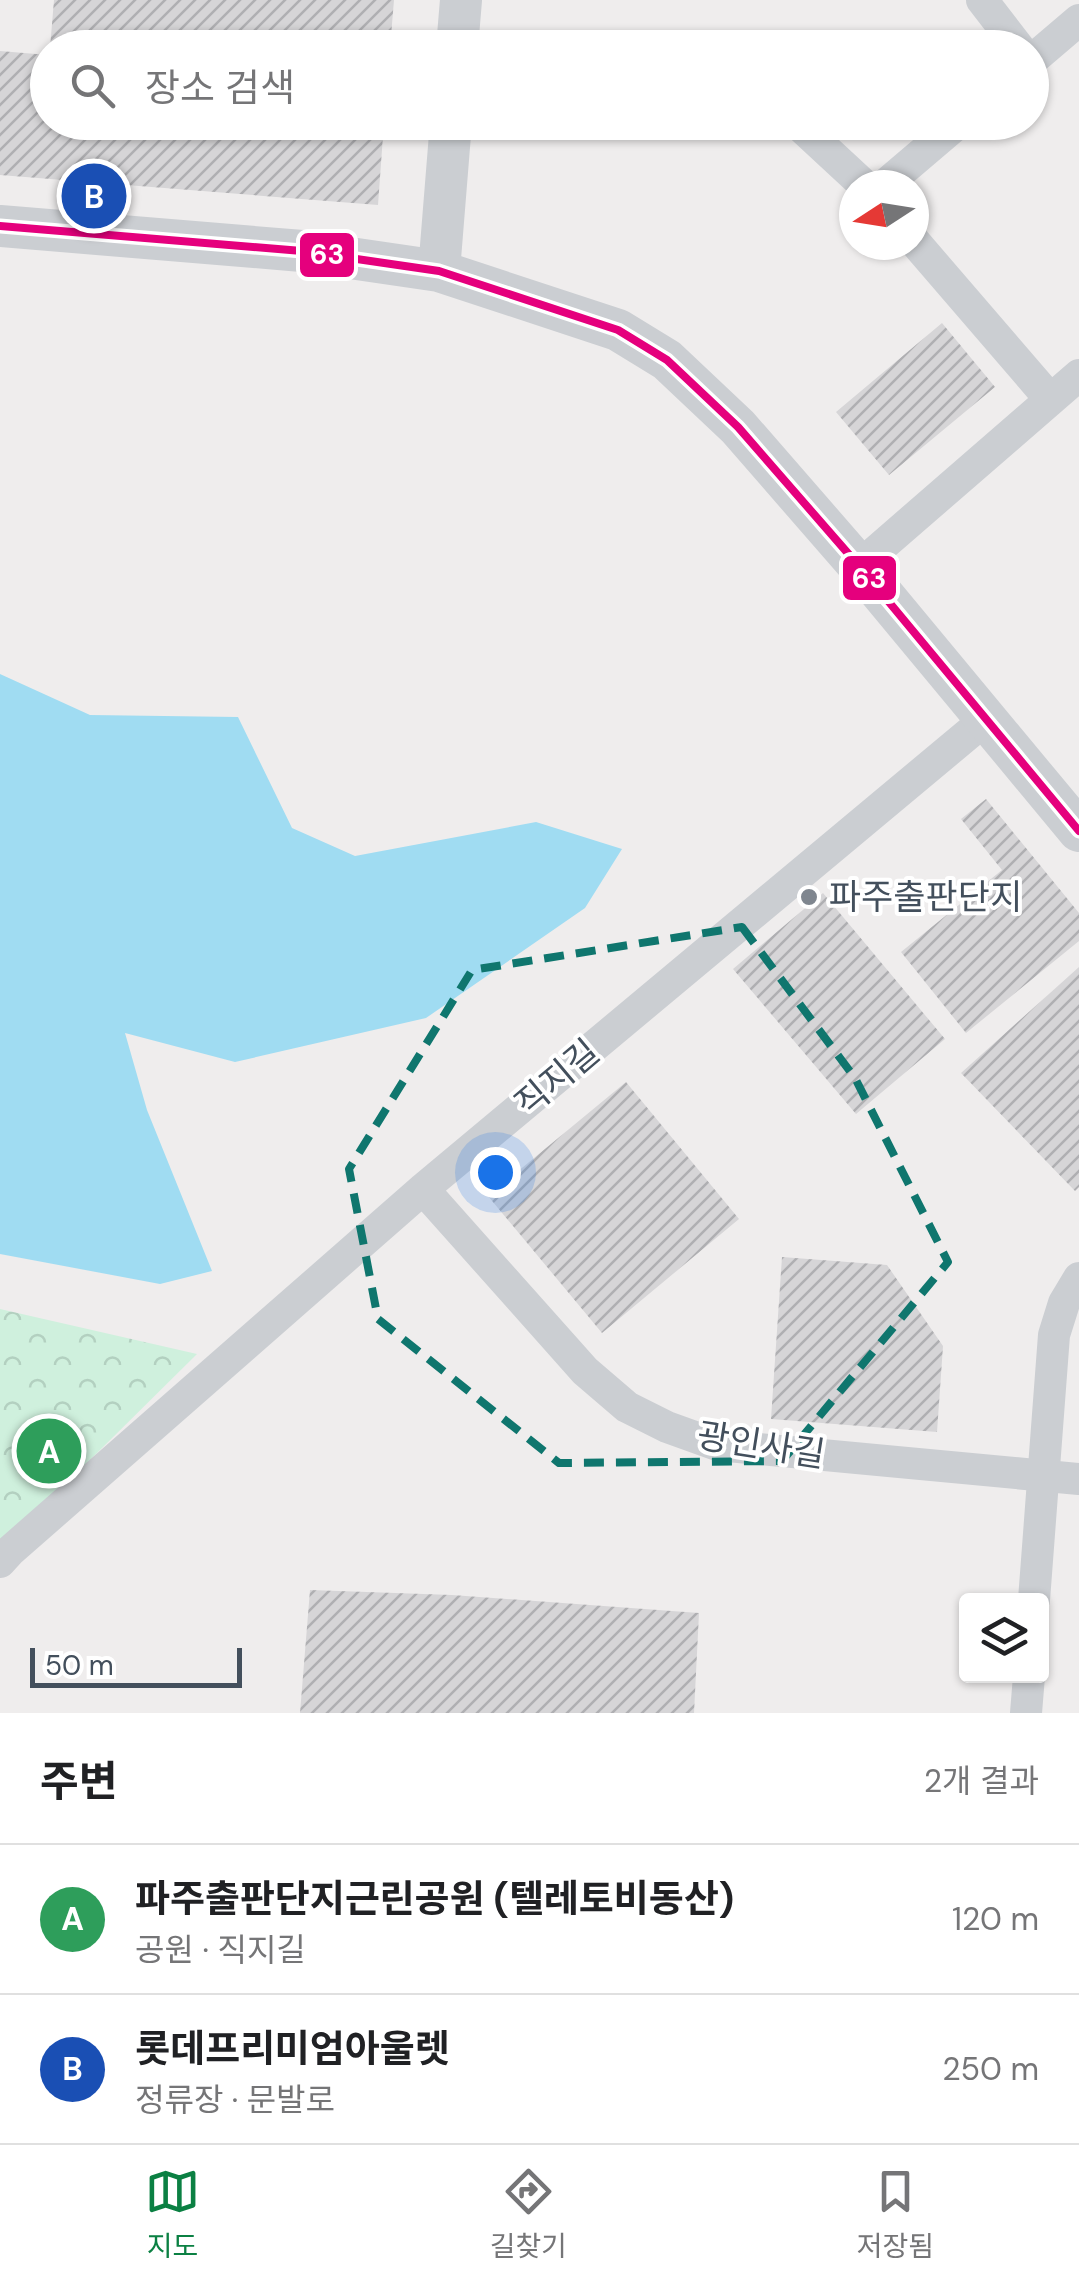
<!DOCTYPE html>
<html lang="ko">
<meta charset="utf-8">
<style>
:root{--surface:#fff;--page:#f6f6f6;--text:#202124;--muted:#757577;--line:#e0e0e0;--accent:#0b8043}
body{margin:0;font-family:"DM Sans","Noto Sans KR",sans-serif;background:var(--page);color:var(--text)}
.controls{position:absolute;right:30px;bottom:30px;display:grid;overflow:hidden;border-radius:10px;box-shadow:0 2px 8px #0004}
.controls button{width:90px;height:90px;display:grid;place-items:center;padding:0;border:0;border-bottom:2px solid var(--line);background:var(--surface);color:var(--text);font:50px sans-serif}
.compass{position:absolute;left:839px;top:170px;width:90px;height:90px;border-radius:50%;background:var(--surface);box-shadow:0 2px 8px #0004;rotate:258deg}
.scale{position:absolute;left:30px;bottom:25px;width:212px;box-sizing:border-box;padding-left:10px;border:5px solid #434f5c;border-top:0;font-size:28px;line-height:35px;white-space:nowrap;color:#434f5c;-webkit-text-stroke:8px #fff;paint-order:stroke}
.you{position:absolute;left:495px;top:1172px;width:35px;height:35px;margin:-25px;border:8px solid #fff;border-radius:50%;background:#1a73e8;box-shadow:0 0 0 15px #1a73e833}
.badge{display:grid;place-items:center;width:65px;height:65px;border-radius:50%;background:var(--accent);color:#fff;font-size:32px;font-weight:700}
.pin{position:absolute;translate:-50% -50%;border:5px solid #fff;box-shadow:0 2px 10px #0006}
.list{margin:0;padding:0;list-style:none}
h2{display:flex;justify-content:space-between;align-items:center;height:130px;margin:0;padding:0 40px;font-size:42px}
h2 small{font-size:32px;font-weight:400;color:var(--muted)}
.list li{display:grid;grid-template-columns:65px 1fr auto;gap:30px;align-items:center;box-sizing:border-box;height:150px;padding:0 40px;border-top:2px solid var(--line)}
.list b{display:block;font-size:38px;white-space:nowrap}
.list p{margin:0;font-size:32px;white-space:nowrap;color:var(--muted)}
.list em{font-size:32px;font-style:normal;color:var(--muted)}
.icon{flex:none;width:55px;height:55px;fill:none;stroke:currentColor;stroke-width:2;stroke-linecap:round;stroke-linejoin:round}
.map{position:relative;flex:none;width:1079px;height:1713px;overflow:hidden}
.search{position:absolute;background:var(--surface);box-shadow:0 2px 8px #0004;left:30px;right:30px;top:30px;height:110px;display:flex;align-items:center;gap:25px;box-sizing:border-box;padding:0 35px;border-radius:55px;color:var(--muted);font-size:38px}
.sheet{height:430px;background:var(--surface)}
nav{display:flex;justify-content:space-around;align-items:center;box-sizing:border-box;height:140px;border-top:2px solid var(--line);background:var(--surface);font-size:28px;color:var(--muted)}
nav a{display:grid;justify-items:center;gap:5px}
nav .on{color:var(--accent)}
.map>svg:first-child{display:block}
.forest{fill:url(#forest-crowns)}
.water{fill:#a0dcf2}
.building{fill:url(#building-hatch)}
.lines{fill:none;stroke-linecap:round;stroke-linejoin:round}
.minor{stroke:#cbced2;stroke-width:32}
.tertiary{stroke:#cbced2;stroke-width:42}
.bus-1-casing{stroke:#fff;stroke-width:15}
.bus-1{stroke:#e5007d;stroke-width:8}
.marked{fill:none;stroke:#0f766e;stroke-width:8;stroke-dasharray:20 12;stroke-linejoin:round}
.poi-dot{fill:#7f868f;stroke:#fff;stroke-width:4}
.labels{text-anchor:middle;dominant-baseline:central;stroke-width:8;stroke-linejoin:round;paint-order:stroke}
.poi-label{font-size:35px;fill:#434f5c;stroke:#fff;text-anchor:start}
.street-label{font-size:35px;fill:#434f5c;stroke:#fff}
.line-badge{stroke:#fff;stroke-width:4}
.badge-label{font-size:28px;text-anchor:middle;font-weight:bold;fill:#fff}
</style>
<div class="map">
<svg width="1079" height="1713" viewBox="0 0 1079 1713">
<defs>
<pattern id="forest-crowns" width="20" height="18" patternUnits="userSpaceOnUse" patternTransform="scale(2.5)"><rect width="20" height="18" fill="#cff0dd"/><path d="M2 6a3 3 0 1 1 6 0M12 15a3 3 0 1 1 6 0" fill="none" stroke="#b3d0c0"/></pattern>
<pattern id="building-hatch" width="6" height="6" patternUnits="userSpaceOnUse" patternTransform="scale(2.5)"><rect width="6" height="6" fill="#d6d5d7"/><path d="M-1 1l2-2M0 6l6-6M5 7l2-2" fill="none" stroke="#afafb2"/></pattern>
</defs>
<rect width="100%" height="100%" fill="#efeded"/>
<path class="forest" d="M0,1309L197,1354L0,1549Z"/>
<path class="water" d="M0,674L90,715L238,717L292,828L355,856L536,822L622,849L585,908L426,1018L235,1062L125,1033L147,1110L212,1271L160,1284L0,1254Z"/>
<path class="building" d="M54,0H394L390,48H50Z
M0,51L48,55V122H384L378,205L0,175Z
M942,323L995,387L889,475L836,412Z
M986,799L1079,913V941L966,1033L901,952L1002,870L961,819Z
M823,893L945,1039L856,1114L733,969Z
M1079,967V1187L1075,1191L961,1073Z
M626,1082L739,1219L602,1333L488,1196Z
M782,1257L887,1265L943,1346L937,1432L771,1419Z
M310,1590L452,1595L699,1613L694,1713H300Z"/>
<g class="lines">
<path class="minor" d="M982,0L1019,48
M457,45L511,48
M1032,60L1079,20
M796,122L864,185
M885,185L959,122
M914,241L1050,399
M859,566L1079,375
M423,1189L585,1371L627,1407L667,1427L717,1445L1079,1479
M0,1562L10,1551L423,1189L985,720
M1034,1600L1054,1335L1064,1303L1079,1278
M1026,1713L1029,1676"/>
<path class="tertiary" d="M457,48L461,0
M0,226L302,251L439,271L618,330L667,360L738,427L859,566L1079,831
M439,271L451,122"/>
<defs>
<path id="bus-1" d="M0,226L302,251L439,271L618,330L667,360L738,427L859,566L1079,831"/>
</defs>
<use href="#bus-1" class="bus-1-casing"/>
<use href="#bus-1" class="bus-1"/>
</g>
<path class="marked" d="M742,927L855,1078L948,1262L782,1461L559,1463L378,1319L349,1169L472,970Z"/>
<circle class="poi-dot" cx="809" cy="897" r="10"/>
<g class="labels">
<g class="poi-label">
<text x="829" y="897">파주출판단지</text>
</g>
<g class="street-label">
<text transform="translate(557 1078) rotate(-40)">직지길</text>
<text transform="translate(761 1445) rotate(9)">광인사길</text>
</g>
</g>
<g class="line-badge">
<rect x="298" y="231" width="58" height="48" rx="10" fill="#e5007d"/>
<rect x="841" y="554" width="57" height="48" rx="10" fill="#e5007d"/>
</g>
<g class="badge-label">
<text x="327" y="264">63</text>
<text x="869" y="588">63</text>
</g>
</svg>
<div class="controls">
<button><svg class="icon" aria-label="layers" viewBox="0 0 24 24"><path d="M12 4l9 5-9 5-9-5zM3 14l9 5 9-5"/></svg></button>
</div>
<svg class="compass" viewBox="-18 -18 36 36"><path d="M0-13l5 13h-10z" fill="#e53935"/><path d="M0 13l5-13h-10z" fill="#757577"/></svg>
<div class="scale">50 m</div>
<div class="you"></div>
<div class="pin badge" style="left:49px;top:1451px;background:#2e9e5b">A</div>
<div class="pin badge" style="left:94px;top:196px;background:#1a4fb4">B</div>
<div class="search"><svg class="icon" aria-label="search" viewBox="0 0 24 24"><circle cx="10" cy="10" r="6"/><path d="M15 15l6 6"/></svg>장소 검색</div>
</div>
<section class="sheet">
<h2>주변<small>2개 결과</small></h2>
<ul class="list">
<li><span class="badge" style="background:#2e9e5b">A</span><div><b>파주출판단지근린공원 (텔레토비동산)</b><p>공원 · 직지길</p></div><em>120 m</em></li>
<li><span class="badge" style="background:#1a4fb4">B</span><div><b>롯데프리미엄아울렛</b><p>정류장 · 문발로</p></div><em>250 m</em></li>
</ul>
</section>
<nav>
<a class="on"><svg class="icon" aria-label="map" viewBox="0 0 24 24"><path d="M3 6l6-2 6 2 6-2v14l-6 2-6-2-6 2zM9 4v14M15 6v14"/></svg>지도</a>
<a><svg class="icon" aria-label="directions" viewBox="0 0 24 24"><path d="M12 3l9 9-9 9-9-9zM9 14v-3h6M13 9l2 2-2 2"/></svg>길찾기</a>
<a><svg class="icon" aria-label="saved" viewBox="0 0 24 24"><path d="M7 4h10v16l-5-4-5 4z"/></svg>저장됨</a>
</nav>
